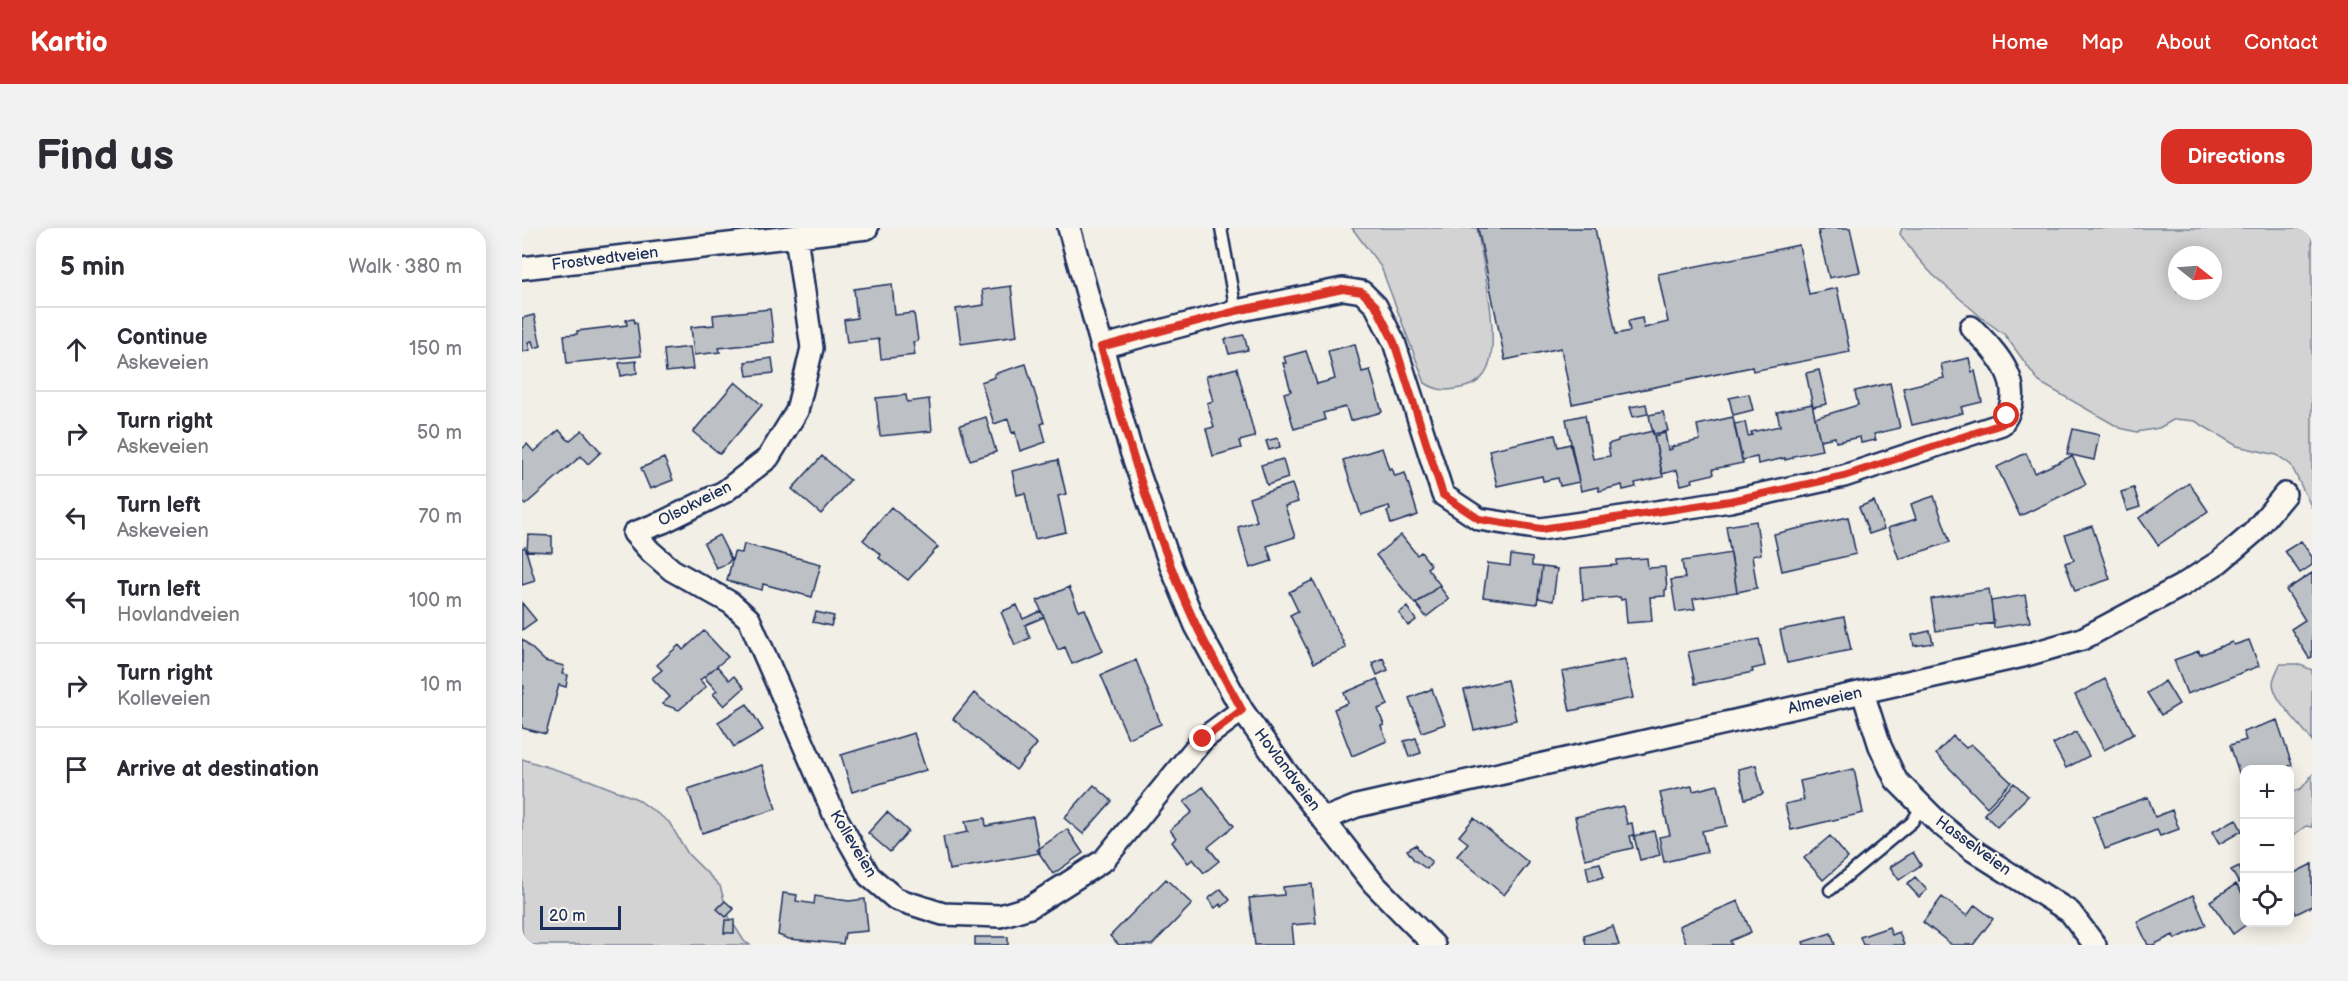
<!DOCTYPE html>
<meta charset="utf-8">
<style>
:root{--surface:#fff;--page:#f2f2f3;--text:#2b2b33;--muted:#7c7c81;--line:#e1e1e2;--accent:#d93025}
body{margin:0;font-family:"Balsamiq Sans",sans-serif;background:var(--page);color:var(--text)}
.controls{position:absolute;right:18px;bottom:18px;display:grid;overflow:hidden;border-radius:12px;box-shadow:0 3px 15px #0003}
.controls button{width:54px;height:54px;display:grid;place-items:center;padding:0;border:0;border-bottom:2px solid var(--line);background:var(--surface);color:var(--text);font:30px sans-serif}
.compass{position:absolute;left:1646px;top:18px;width:54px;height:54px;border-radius:50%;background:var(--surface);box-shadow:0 3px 15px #0003;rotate:107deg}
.scale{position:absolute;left:18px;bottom:15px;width:81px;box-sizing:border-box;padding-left:6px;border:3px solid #1b2f5e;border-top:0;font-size:16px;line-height:21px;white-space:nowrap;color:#1b2f5e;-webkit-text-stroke:4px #fbf7ec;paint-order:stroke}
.stop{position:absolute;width:18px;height:18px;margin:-14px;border:4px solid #d93025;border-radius:50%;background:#fff}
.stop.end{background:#d93025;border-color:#fff;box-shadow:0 2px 6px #0008}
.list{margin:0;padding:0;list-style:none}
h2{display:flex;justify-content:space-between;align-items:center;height:78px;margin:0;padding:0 24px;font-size:26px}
h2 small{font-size:20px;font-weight:400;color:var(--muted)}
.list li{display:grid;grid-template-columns:39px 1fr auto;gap:18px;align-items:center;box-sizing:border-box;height:84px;padding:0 24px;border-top:2px solid var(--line)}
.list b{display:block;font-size:22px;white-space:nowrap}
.list p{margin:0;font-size:20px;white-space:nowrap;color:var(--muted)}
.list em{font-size:20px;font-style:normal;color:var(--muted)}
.icon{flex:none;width:33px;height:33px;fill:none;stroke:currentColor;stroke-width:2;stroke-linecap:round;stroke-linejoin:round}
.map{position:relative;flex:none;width:1790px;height:717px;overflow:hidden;border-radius:18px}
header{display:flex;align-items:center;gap:36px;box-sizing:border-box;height:84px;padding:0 30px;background:var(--accent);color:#fff}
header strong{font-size:28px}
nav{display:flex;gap:33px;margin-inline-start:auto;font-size:21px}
.intro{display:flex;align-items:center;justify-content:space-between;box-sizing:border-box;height:144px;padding:0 36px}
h1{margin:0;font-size:42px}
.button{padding:15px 27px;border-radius:18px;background:var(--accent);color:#fff;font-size:21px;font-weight:700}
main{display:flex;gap:36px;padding:0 36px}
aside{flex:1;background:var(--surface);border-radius:18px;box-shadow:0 3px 15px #0003}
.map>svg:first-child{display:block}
.green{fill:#d2d3d2;stroke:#768198;stroke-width:1.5;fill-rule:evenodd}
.building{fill:#bdc0c4;stroke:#1b2f5e;stroke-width:1.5}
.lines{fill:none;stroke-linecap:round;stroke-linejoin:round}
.service-casing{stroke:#1b2f5e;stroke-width:15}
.minor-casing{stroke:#1b2f5e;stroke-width:26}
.service{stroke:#fbf7ec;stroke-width:10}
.minor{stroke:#fbf7ec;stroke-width:21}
.route{stroke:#d93025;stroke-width:8}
.labels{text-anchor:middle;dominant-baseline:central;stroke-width:4.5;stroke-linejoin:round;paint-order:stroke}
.street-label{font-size:16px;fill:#1b2f5e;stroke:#fbf7ec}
</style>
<header>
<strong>Kartio</strong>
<nav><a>Home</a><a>Map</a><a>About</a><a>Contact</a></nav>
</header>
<div class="intro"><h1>Find us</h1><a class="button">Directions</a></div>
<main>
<aside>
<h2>5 min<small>Walk · 380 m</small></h2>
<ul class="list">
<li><svg class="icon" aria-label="ahead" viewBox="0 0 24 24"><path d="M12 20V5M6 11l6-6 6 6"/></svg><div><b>Continue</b><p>Askeveien</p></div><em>150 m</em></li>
<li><svg class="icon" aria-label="right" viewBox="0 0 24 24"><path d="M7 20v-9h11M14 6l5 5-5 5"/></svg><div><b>Turn right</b><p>Askeveien</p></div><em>50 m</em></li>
<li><svg class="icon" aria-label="left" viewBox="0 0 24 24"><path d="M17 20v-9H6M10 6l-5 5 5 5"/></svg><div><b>Turn left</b><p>Askeveien</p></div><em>70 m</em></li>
<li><svg class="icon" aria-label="left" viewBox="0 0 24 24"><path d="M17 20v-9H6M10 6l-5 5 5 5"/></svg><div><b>Turn left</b><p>Hovlandveien</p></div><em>100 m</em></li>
<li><svg class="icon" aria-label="right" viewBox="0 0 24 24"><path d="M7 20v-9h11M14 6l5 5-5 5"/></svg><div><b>Turn right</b><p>Kolleveien</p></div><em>10 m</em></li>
<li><svg class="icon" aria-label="arrive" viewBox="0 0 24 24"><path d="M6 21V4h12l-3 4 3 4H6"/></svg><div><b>Arrive at destination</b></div></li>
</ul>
</aside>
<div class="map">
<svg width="1790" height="717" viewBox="0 0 1790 717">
<rect width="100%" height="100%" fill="#f2efe6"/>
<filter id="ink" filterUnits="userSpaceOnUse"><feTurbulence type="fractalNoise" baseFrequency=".0167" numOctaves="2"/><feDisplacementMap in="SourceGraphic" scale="12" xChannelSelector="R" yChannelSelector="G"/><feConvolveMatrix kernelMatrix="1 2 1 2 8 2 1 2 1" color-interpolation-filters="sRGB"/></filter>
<g filter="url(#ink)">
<path class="green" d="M830,0H955C960,32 982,121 962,147C957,154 951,157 943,159C927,163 917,164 903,155L859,39Z
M1380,0H1790V280L1769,237L1755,227L1715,218L1673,193L1653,191L1637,200L1615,204L1598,200L1517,154L1483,107L1460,90L1410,46L1392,26L1378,6ZM1655,27H1691V63H1655Z
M1758,436H1776L1790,442V513C1780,496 1751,474 1751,454C1752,448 1756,441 1758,436Z
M0,531L67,552L115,571L147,594L166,626L198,658L207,689L222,713L228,717H0Z
M1790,547V599L1784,598L1768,609V566L1780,560Z"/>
<path class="building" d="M956,0H1073L1094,106L1108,103L1106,93L1120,90L1122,100L1146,94L1136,46L1277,17L1287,66L1315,60L1328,124L1231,143L1230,139L1050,176L1039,120L983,132Z
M1308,0H1328L1338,44L1307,50L1296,3Z
M370,56L373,87L392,85L396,113L391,114L393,127L359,131L357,111L325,115L322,92L335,90L332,61Z
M489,58L495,108L439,116L434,81L462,77L460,62Z
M248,81L252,114L197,120L198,124L172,127L169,99L192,97L191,87Z
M12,87L19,118L12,120L10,113L6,114L8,122L0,124V90Z
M112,91L113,95H115L119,128L45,135L42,107L55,106V103L105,97L104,92Z
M722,107L726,122L707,126L703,111Z
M833,116L840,144L848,142L860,184L828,193L824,179L801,185L803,192L772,201L762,165L769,163L761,135H764L762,129L784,123L795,156L813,151L806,123Z
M168,119L171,141L144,144L142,122Z
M250,130L252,145L225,148L223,134Z
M1447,130L1450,144L1453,143L1460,174L1439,179L1441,185L1390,197L1381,160L1422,150L1419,136Z
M114,133L115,145L99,148L97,135Z
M504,136L522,195L519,196L524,214L498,223L493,204L490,205L486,191L472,196L459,154L473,149L472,146Z
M715,140L733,209L717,213L719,220L691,228L684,201L692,199L685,175L691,173L684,148Z
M1297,142L1305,176L1291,179L1284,145Z
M213,154L240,177L198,226L171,204Z
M1368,155L1378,200L1352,206L1354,212L1339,215L1338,209L1314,214L1313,209L1298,212L1293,190L1336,177L1333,163Z
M1227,166L1231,182L1211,187L1207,170Z
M384,167L385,174L407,171L410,203L358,208L354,170Z
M1124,176L1126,186L1111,189L1108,179Z
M1290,176L1300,222L1271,228V230L1263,232V230L1236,236L1235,229L1220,232L1212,196L1223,194L1226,208L1230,207L1229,204L1258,198L1255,184Z
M1141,184L1146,203L1131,206L1127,187Z
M1063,187L1071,231L1088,228L1086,216L1096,213V211L1131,203L1141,249L1113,255L1114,259L1101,262L1100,257L1077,263L1076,259L1059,263L1044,191Z
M464,189L474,224L448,232L438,197Z
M1211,189L1221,235L1191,241L1192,246L1170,251L1171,254L1159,257L1155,242L1140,246L1132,208L1143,205L1146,222L1150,221L1149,219L1178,212L1175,197Z
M1551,201L1577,207L1572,232L1545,226Z
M37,202L47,213L60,202L79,224L66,236L59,228L3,277L0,273V221L5,216L12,224Z
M1033,207L1036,219L1048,216L1057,254L1038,258L1036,250L1021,253L1020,248L975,258L967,222Z
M756,210L758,219L747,222L744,213Z
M860,220L867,241L870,240L873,248L883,245L896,287L869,296L865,283L868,282L867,278L839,287L821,232Z
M1504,225L1513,245L1550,228L1564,256L1498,288L1475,239Z
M300,228L328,252L299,286L270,261Z
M142,230L151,252L128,261L119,240Z
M761,231L766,250L745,257L739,237Z
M536,232L544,266L536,268L544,304L513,311L503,265L495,267L490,243Z
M1667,255L1686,283L1636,317L1617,290Z
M770,256L776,274L763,278L773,309L745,318L750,333L728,340L716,299L735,293L727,270Z
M1612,260L1618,279L1605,283L1599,264Z
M1412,268L1428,314L1377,331L1366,300L1394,291L1389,276Z
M1352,273L1362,301L1347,306L1337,279Z
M369,279L416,319L386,352L357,330L359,327L341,312Z
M1326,289L1334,326L1260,343L1252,306Z
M1234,293L1239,326L1230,328L1235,360L1215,364L1204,298Z
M1570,298L1588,351L1553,363L1543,335L1552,332L1543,307Z
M6,307L30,308V324L5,323Z
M197,307L209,331L206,335L194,340L182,315Z
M879,307L895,327L899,324L909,337L905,340L918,357L893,376L854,327Z
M1779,313L1790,329V337L1778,345L1763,323Z
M222,316L299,336L290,369L241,356L240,362L205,353L212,324L220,325Z
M3,319L13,353L0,357V320Z
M1209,325L1215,364L1171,371L1173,381L1154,384L1149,352L1163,350L1160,333Z
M989,327L1010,330V338L1020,339L1015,376L961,369L966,335L988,338Z
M1125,330L1126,340L1143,339L1145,361L1143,362V368L1128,369L1130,393L1105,395L1103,371L1099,372L1098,369L1061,372L1059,340L1095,337V332Z
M1020,339L1035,341L1031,373L1016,370Z
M1790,345V429L1787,430L1769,401L1783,392L1764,362Z
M791,352L824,420L792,435L768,387L776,383L767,364Z
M917,358L927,371L904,389L894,376Z
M547,359L557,383L563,381L581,423L550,436L543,419L536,422L515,373Z
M1467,361L1472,395L1414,403L1409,371Z
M1503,367L1508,394L1472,400L1469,373Z
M0,375L14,392L0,402Z
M495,377L501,391L519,383L522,389L503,397L508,410L493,417L479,384Z
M885,379L894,392L886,398L877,385Z
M294,384L312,388L309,398L291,394Z
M1322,389L1329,422L1265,435L1258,402Z
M182,403L206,429L178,452L184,459L157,482L140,476L148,469L130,450L140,442L135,437L157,417L161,422Z
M1408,403L1411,415L1392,418L1390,407Z
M0,411L23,433L42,438L40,446L46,447L44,459L37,457L24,506L0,500V468L2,459L0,456Z
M1237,411L1243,438L1230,441L1231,444L1173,456L1166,424Z
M1727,412L1737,438L1665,466L1652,432L1677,423L1678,427L1710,414L1712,417Z
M861,430L866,442L855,447L850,435Z
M1103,431L1111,470L1048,483L1040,444Z
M614,432L639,496L606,510L579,447Z
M195,438L207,452L212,448L222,460L202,478L191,466L195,463L182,449Z
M855,451L866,477L856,481L862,497L859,498L865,513L830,528L812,481L826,475L822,465Z
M1583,451L1612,506L1582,522L1553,467Z
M985,452L994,492L952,502L942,462Z
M1643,453L1657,476L1639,487L1625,465Z
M910,461L923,496L900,504L887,470Z
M452,465L515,516L494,542L431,491Z
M225,476L241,502L212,519L196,494Z
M1755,492L1770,537L1757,542H1722V553L1720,554L1708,517L1724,512L1721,504Z
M1554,504L1567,528L1544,540L1531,516Z
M392,505L404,542L330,564L319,527Z
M1431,508L1444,520L1449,516L1489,554L1465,579L1414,526Z
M894,510L899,525L887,529L882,513Z
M240,537L254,581L180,605L166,561Z
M1234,537L1241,566L1223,571L1216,541Z
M1332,541L1341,585L1269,602L1263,576L1282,572L1278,553Z
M1492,555L1506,568L1475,599L1462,586Z
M572,557L590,573L561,606L542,590Z
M1196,557L1205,598L1180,603L1185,624L1142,634L1137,609L1148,607L1138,565L1170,558L1171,563Z
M681,559L712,598L686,619L697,633L682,645L671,631L666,635L650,614L654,610L648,602L670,584L662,574Z
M1626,569L1633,589L1650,582L1657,601L1638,608L1635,602L1583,621L1571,589Z
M1101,578L1105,596L1110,595L1112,607L1108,608L1111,620L1063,631L1053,589Z
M365,584L386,603L368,624L346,605Z
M511,589L518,625L427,642L421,609L446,604L443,593L463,590L464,598Z
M952,590L1007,635L982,667L935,628L946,615L937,608Z
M1714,591L1720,603L1697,616L1690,604Z
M545,601L561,625L531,646L515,622Z
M1132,603L1138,627L1118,632L1112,608Z
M1308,608L1326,630L1301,652L1282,630Z
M894,617L899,625L910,634L905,641L892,632L885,622Z
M1391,624L1399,637L1377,652L1368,639Z
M1078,635L1082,649L1067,653L1064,638Z
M1790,636V678L1774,686L1768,672V647Z
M1717,638L1722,652L1717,655L1709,642Z
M1393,649L1405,662L1397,669L1385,656Z
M644,651L670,676L630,717H597L588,708Z
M790,656L794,695L770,697L772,717H733L727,670L762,667L761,659Z
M1714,656L1722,668V694H1728L1711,706L1688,673Z
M699,661L708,672L700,679L698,676L693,680L686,671Z
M261,665L275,667L274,673L292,676L293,668L327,673L343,671L346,703L323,705L321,716L267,711L256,707Z
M1671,667L1684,697L1653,711L1651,707L1631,717H1626L1615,694Z
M1420,669L1445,688L1453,677L1471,691L1451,717H1430L1401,694Z
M203,673L212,681L204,689L195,681Z
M1216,673L1229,704L1208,713L1210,717H1165L1157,698Z
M203,692H212V705H202Z
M1091,698L1097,717H1064L1062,708Z
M1367,699L1370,707L1377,704L1382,717H1341L1338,709Z
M1309,705L1313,717H1282L1281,714Z
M453,709H486V717H453Z"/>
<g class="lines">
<defs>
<path id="service" d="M699,0L714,83
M1308,662L1390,594L1400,578"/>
<path id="minor" d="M547,0L609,223L649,338L674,398L720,482L761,540L852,656L912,717
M274,8L290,120L275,183L246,230L202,264L141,294L112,305L128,323L150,342L209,375L227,391L312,586L347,648L374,671L421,686L478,688L508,679L582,632L681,511L720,482
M0,40L345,0
M579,119L714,83L821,61L840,64L854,78L872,114L921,267L957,291L1019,301L1208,273L1322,248L1480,196C1507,158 1476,126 1449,99
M1341,465L1358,518L1374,552L1417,595L1449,621L1548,684L1573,717
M802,591L835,578L1501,428L1560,411L1659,358L1697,334L1731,305L1763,266"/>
</defs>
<use href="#service" class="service-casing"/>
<use href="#minor" class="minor-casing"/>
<use href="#service" class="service"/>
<use href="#minor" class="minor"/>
</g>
</g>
<g class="lines" filter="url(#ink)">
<path class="route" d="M681,511L720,482C705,454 688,426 674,397C633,309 606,213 579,119L714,83L821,61L840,64L854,78L872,114L921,267L957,291L1019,301L1208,273L1322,248L1480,196L1485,188"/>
</g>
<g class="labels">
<g class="street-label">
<text transform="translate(83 31) rotate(-7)">Frostvedtveien</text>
<text transform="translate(173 276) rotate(-27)">Olsokveien</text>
<text transform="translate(1303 473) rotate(-13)">Almeveien</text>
<text transform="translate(765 542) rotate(53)">Hovlandveien</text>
<text transform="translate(331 616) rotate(59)">Kolleveien</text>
<text transform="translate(1451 618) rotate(36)">Hasselveien</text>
</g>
</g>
</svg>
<div class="controls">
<button>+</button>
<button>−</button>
<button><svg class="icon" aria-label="locate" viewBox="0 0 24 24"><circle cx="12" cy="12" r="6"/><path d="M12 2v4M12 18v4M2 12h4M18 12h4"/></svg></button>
</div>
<svg class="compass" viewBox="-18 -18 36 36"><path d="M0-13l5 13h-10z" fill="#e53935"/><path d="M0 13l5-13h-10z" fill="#7c7c81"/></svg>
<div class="scale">20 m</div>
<div class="stop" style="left:1485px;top:188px"></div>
<div class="stop end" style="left:681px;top:511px"></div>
</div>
</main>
